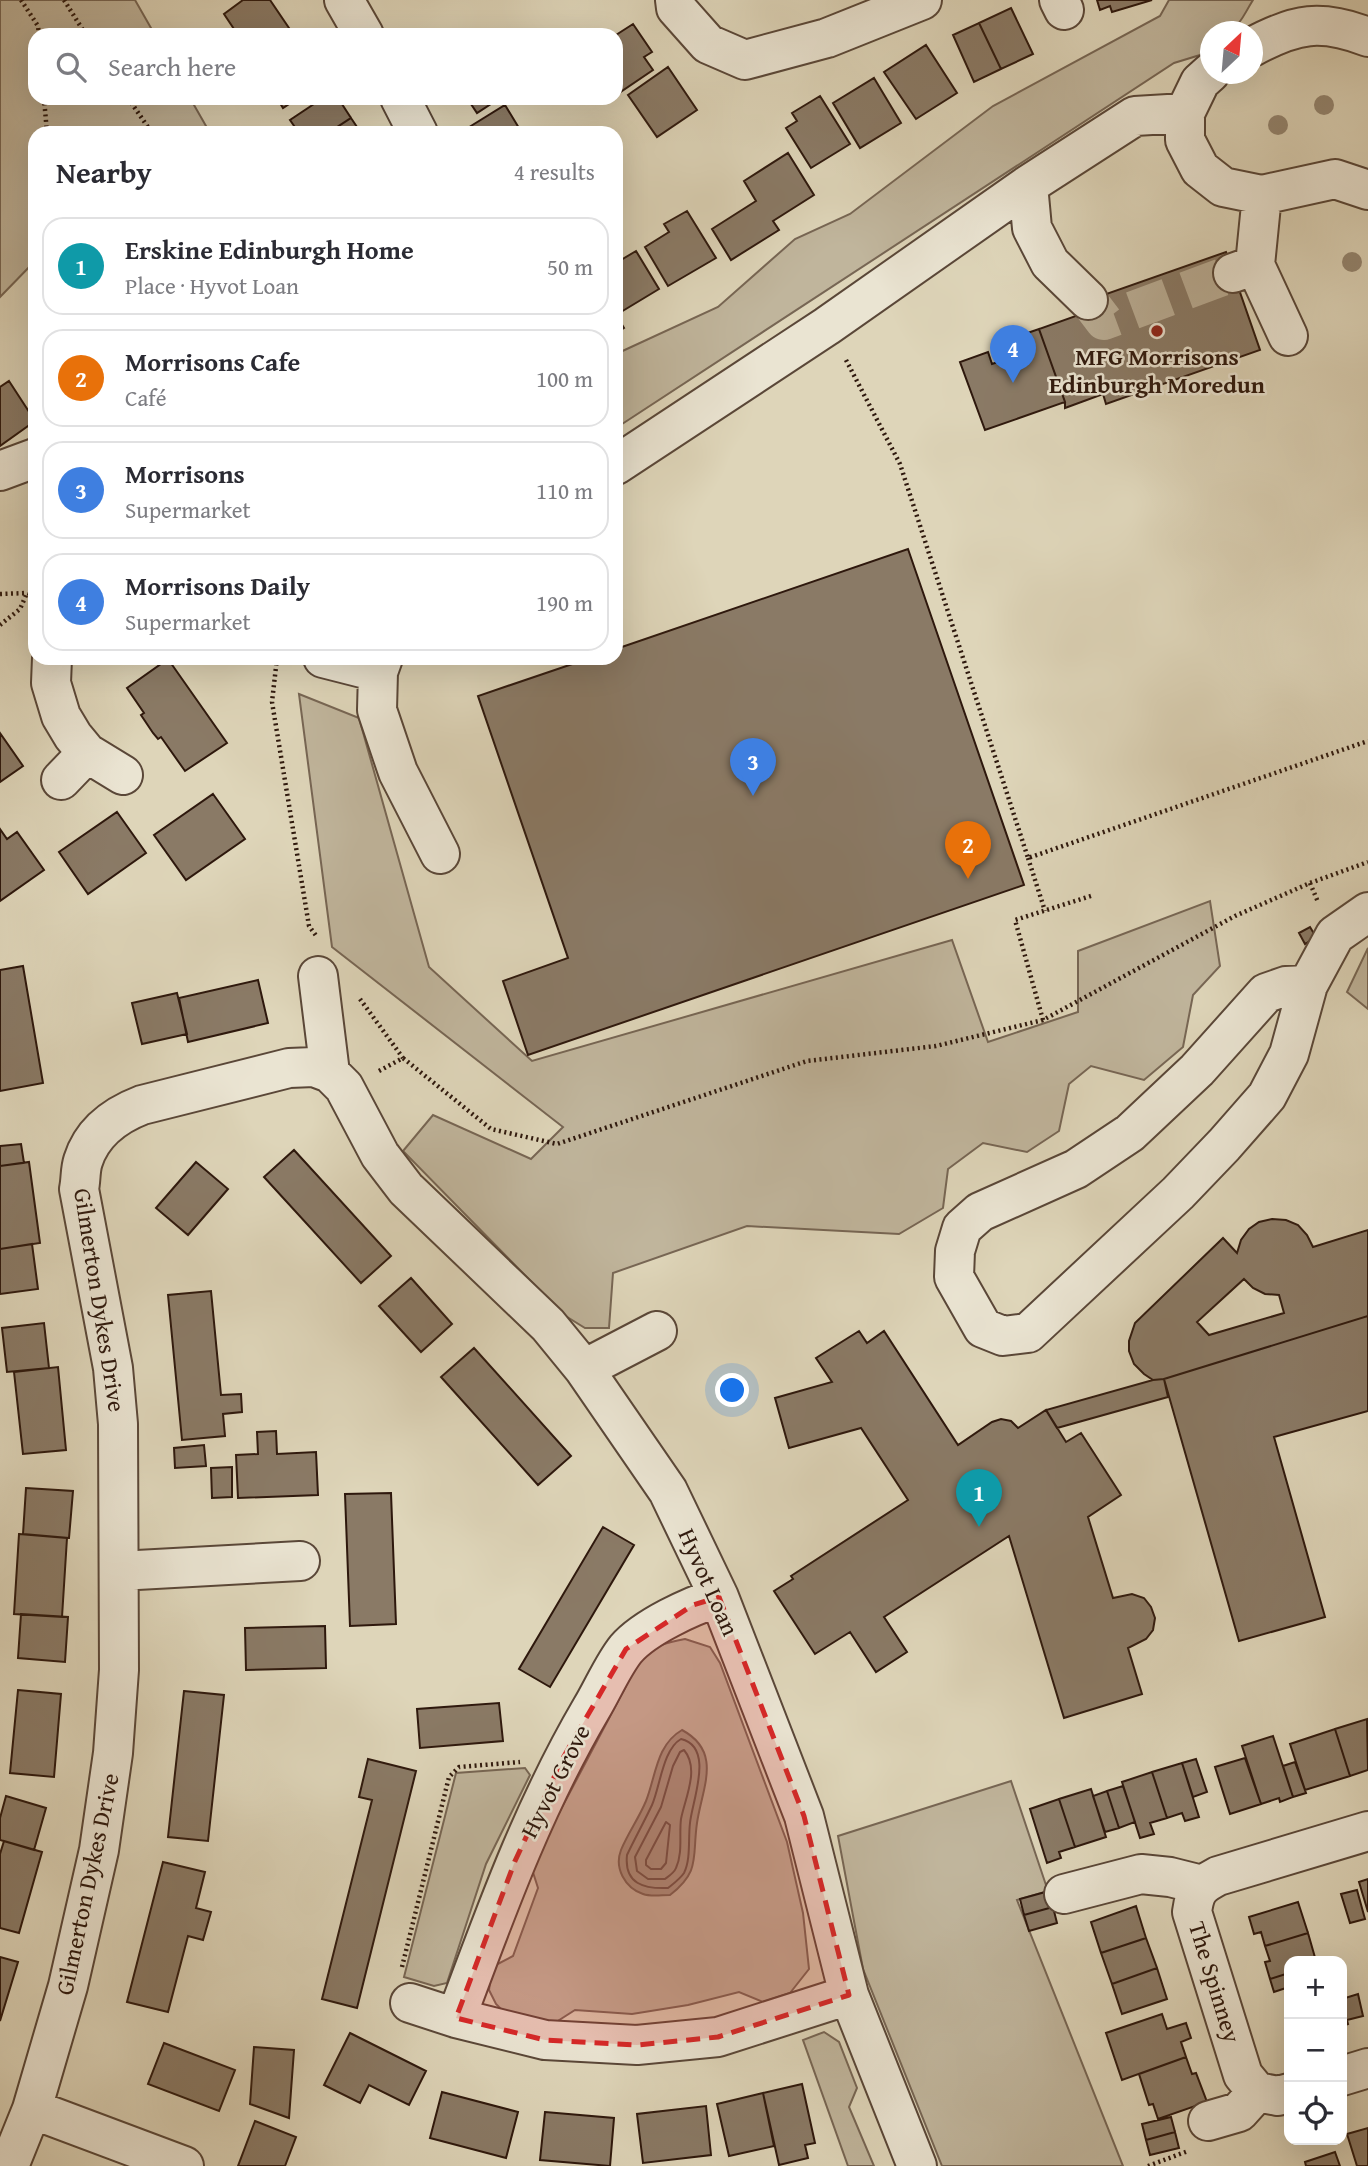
<!DOCTYPE html>
<meta charset="utf-8">
<style>
:root{--surface:#fff;--page:#f2f2f3;--text:#2b2b33;--muted:#7c7c81;--line:#e1e1e2;--accent:#8f2418}
body{margin:0;font-family:"Gentium Book Plus",serif;background:var(--page);color:var(--text)}
.controls{position:absolute;right:21px;bottom:21px;display:grid;overflow:hidden;border-radius:14px;box-shadow:0 7px 28px #0002}
.controls button{width:63px;height:63px;display:grid;place-items:center;padding:0;border:0;border-bottom:2px solid var(--line);background:var(--surface);color:var(--text);font:35px sans-serif}
.compass{position:absolute;left:1200px;top:21px;width:63px;height:63px;border-radius:50%;background:var(--surface);box-shadow:0 7px 28px #0002;rotate:26deg}
.you{position:absolute;left:733px;top:1391px;width:24px;height:24px;margin:-18px;border:5px solid #fff;border-radius:50%;background:#1a73e8;box-shadow:0 0 0 10px #1a73e833}
.badge{display:grid;place-items:center;width:46px;height:46px;border-radius:50%;background:var(--accent);color:#fff;font-size:23px;font-weight:700}
.pin{position:absolute;translate:-50% -58px;filter:drop-shadow(0 2px 4px #0008)}
.pin::after{content:'';position:absolute;top:37px;width:24px;height:21px;background:inherit;clip-path:polygon(0 0,100% 0,50% 100%)}
.list{margin:0;padding:0;list-style:none}
h2{display:flex;justify-content:space-between;align-items:center;height:91px;margin:0;padding:0 28px;font-size:30px}
h2 small{font-size:23px;font-weight:400;color:var(--muted)}
.list li{display:grid;grid-template-columns:46px 1fr auto;gap:21px;align-items:center;box-sizing:border-box;height:98px;margin:0 14px 14px;padding:0 14px;border:2px solid var(--line);border-radius:21px}
.list b{display:block;font-size:26px;white-space:nowrap}
.list p{margin:0;font-size:23px;white-space:nowrap;color:var(--muted)}
.list em{font-size:23px;font-style:normal;color:var(--muted)}
.icon{flex:none;width:38px;height:38px;fill:none;stroke:currentColor;stroke-width:2;stroke-linecap:round;stroke-linejoin:round}
.map{position:relative;flex:none;width:1368px;height:2166px;overflow:hidden}
.search{position:absolute;background:var(--surface);box-shadow:0 7px 28px #0002;left:28px;top:28px;width:595px;height:77px;display:flex;align-items:center;gap:18px;box-sizing:border-box;padding:0 24px;border-radius:21px;color:var(--muted);font-size:26px}
.panel{position:absolute;background:var(--surface);box-shadow:0 7px 28px #0002;left:28px;top:126px;width:595px;height:539px;border-radius:21px}
.map>svg:first-child{display:block}
.green{fill:#c0b59c;stroke:#776654;stroke-width:2}
.water{fill:#a2957f;stroke:#746351;stroke-width:2}
.lines{fill:none;stroke-linecap:round;stroke-linejoin:round}
.shore{stroke:#685646;stroke-width:2}
.building{fill:#8a7a66;stroke:#2e180d;stroke-width:2;fill-rule:evenodd}
.minor-tunnel{stroke:#bbaf97;stroke-width:38;stroke-dasharray:38 19;stroke-linecap:butt}
.minor-casing{stroke:#5a4738;stroke-width:42}
.path{stroke:#2e180d;stroke-width:4.5;stroke-dasharray:2 3.5;stroke-linecap:butt}
.minor{stroke:#eae4d2;stroke-width:38}
.tree{fill:#958772}
.marked{fill:#d62828;fill-opacity:0.2;stroke:#d62828;stroke-width:5;stroke-dasharray:14 9;stroke-linejoin:round}
.poi-dot{fill:#8f2418;stroke:#eae4d2;stroke-width:2.5}
.labels{text-anchor:middle;dominant-baseline:central;stroke-width:5;stroke-linejoin:round;paint-order:stroke}
.poi-label{font-size:24px;font-weight:bold;fill:#2e180d;stroke:#eae4d2}
.street-label{font-size:24px;fill:#2e180d;stroke:#eae4d2}
</style>
<div class="map">
<svg width="1368" height="2166" viewBox="0 0 1368 2166">
<rect width="100%" height="100%" fill="#ded5b9"/>
<filter id="stains"><feTurbulence type="fractalNoise" baseFrequency=".00286" numOctaves="4"/><feColorMatrix values="0 0 0 0 .2 0 0 0 0 .09 0 0 0 0 .02 0 0 0 .5 -.17"/></filter>
<radialGradient id="worn" r=".72"><stop offset=".6" stop-color="#630" stop-opacity="0"/><stop offset="1" stop-color="#630" stop-opacity=".3"/></radialGradient>
<path class="green" d="M0,0H135L155,35H35V98H190L210,133H35V261L0,297Z
M1169,0H1253C1238,24 1240,32 1210,32V46L1200,55L1174,63L616,428V354L718,307L795,239L850,214L993,106L1160,16Z
M299,694L359,718L429,967L532,1061L952,940L988,1042L1078,1012V951L1210,901L1220,966L1193,995L1183,1047L1144,1080L1091,1066L1069,1084L1059,1131L1027,1152L983,1143L948,1169L943,1208L899,1234L747,1226L613,1273L609,1328H585L564,1315L403,1151L433,1115L531,1159L563,1127L332,947Z
M1368,948V1009L1347,992Z
M685,1639L710,1647L720,1663L787,1842L803,1913L809,1969L790,1993L763,2002L739,1992L688,2005L632,2014L575,2010L553,2024L509,2017L496,2004L489,1990L492,1967L513,1956L538,1888L531,1866L625,1688C640,1652 646,1647 685,1639Z
M525,1768L530,1775L486,1864L447,1983L434,1986L404,1977L456,1773Z
M1011,1781L1048,1891L1017,1900L1123,2166H942L863,1969L838,1836Z
M824,2032L839,2042L857,2088L849,2107L874,2166H848L803,2040Z"/>
<path class="water" d="M682,1730C723,1752 702,1788 697,1823C692,1857 701,1871 670,1895C661,1895 651,1897 643,1894C625,1888 614,1868 621,1850C628,1833 639,1818 646,1801C656,1776 656,1745 682,1730Z"/>
<g class="lines">
<path class="shore" d="M681,1739C715,1747 692,1801 690,1823C688,1839 691,1859 684,1873C680,1879 673,1884 668,1888C644,1889 624,1884 627,1855C635,1838 644,1822 652,1805C660,1787 663,1749 681,1739Z
M684,1750C700,1769 685,1798 681,1819C679,1834 683,1853 676,1868C674,1873 669,1876 665,1879H648L637,1871L635,1857L661,1807L673,1766L680,1752Z
M666,1822L670,1825L666,1863L661,1869H651L646,1865V1860Z"/>
</g>
<path class="building" d="M243,0H270L291,31L285,35H238L224,14Z
M1097,0H1152L1112,12L1110,6L1100,10Z
M1011,8L1033,54L1001,69L979,23Z
M979,23L1001,69L974,82L953,35Z
M633,24L652,52L644,57L653,70L616,95V35Z
M926,45L957,93L916,119L884,72Z
M668,67L697,110L657,137L628,95Z
M874,78L901,123L860,148L833,103Z
M820,96L850,144L811,168L786,128L797,121L792,113Z
M277,98H298L283,108Z
M323,98H338L351,118L328,133H299L290,120Z
M467,98H500L477,113Z
M505,105L522,133H468L466,129Z
M351,118L361,133H328Z
M788,153L814,195L773,221L779,230L731,260L712,229L756,201L744,181Z
M687,211L716,258L668,286L645,247L669,232L664,224Z
M636,251L659,289L616,315L624,328L616,333V263Z
M1226,252L1260,350L1106,404L1103,394L1065,408V402L1039,329L1076,316L1072,306Z
M1039,329L1065,402L985,430L960,362L988,352L992,364L1007,359L1001,342Z
M9,381L35,421L0,446V387Z
M908,549L1024,885L528,1055L503,981L568,958L478,696L590,658H616V649Z
M168,659L227,743L185,771L161,737L158,739L153,733L141,715L144,713L127,688Z
M0,733L23,766L0,782Z
M213,794L245,839L186,880L154,835Z
M117,812L146,853L88,894L59,852Z
M0,829L7,839L17,832L44,870L0,901Z
M1310,927L1316,937L1305,944L1299,933Z
M23,966L43,1083L0,1091V970Z
M258,980L268,1023L188,1042L179,998Z
M177,993L187,1034L142,1044L132,1003Z
M21,1144L24,1163L0,1166V1146Z
M294,1150L391,1256L361,1283L264,1177Z
M29,1162L40,1243L0,1249V1166Z
M196,1162L228,1189L188,1235L156,1208Z
M1272,1219L1286,1220L1298,1225L1307,1235L1313,1247L1368,1230V1316L1164,1379L1153,1380L1144,1374L1134,1364L1129,1351V1341L1135,1323L1223,1238L1237,1253L1241,1240L1249,1229L1259,1222ZM1244,1279L1253,1288L1265,1294L1279,1295L1284,1313L1209,1335L1197,1322Z
M32,1244L38,1289L0,1294V1249Z
M411,1278L452,1324L421,1352L379,1306Z
M211,1291L221,1395L241,1394L242,1412L223,1414L225,1436L182,1440L168,1295Z
M1368,1316V1411L1274,1437L1325,1617L1239,1641L1164,1379Z
M44,1323L49,1368L7,1372L2,1328Z
M859,1331L867,1343L884,1331L958,1445L992,1422L1001,1419L1011,1421L1018,1428L1046,1410L1066,1442L1081,1433L1121,1495L1088,1517L1113,1598L1132,1594L1144,1598L1151,1607L1155,1618L1153,1630L1146,1639L1128,1648L1142,1694L1064,1718L1009,1536L884,1617L907,1652L876,1672L850,1632L815,1654L774,1591L793,1579L791,1576L908,1500L861,1428L789,1448L775,1398L832,1382L816,1358Z
M474,1348L571,1456L538,1485L441,1377Z
M58,1367L66,1450L23,1454L14,1372Z
M1164,1379L1168,1397L1057,1428L1046,1410L1153,1380Z
M276,1431L277,1454L316,1452L318,1495L238,1498L236,1455L258,1454L257,1432Z
M204,1445L206,1466L175,1468L174,1448Z
M232,1467V1497L212,1498L211,1468Z
M26,1488L73,1491L69,1538L23,1534Z
M391,1493L396,1624L350,1626L345,1494Z
M603,1527L634,1545L550,1687L519,1669Z
M19,1534L67,1538L62,1617L14,1614Z
M21,1614L68,1617L65,1662L18,1658Z
M325,1626L326,1668L246,1670L245,1628Z
M18,1690L61,1694L54,1777L10,1773Z
M184,1691L224,1695L208,1841L168,1837Z
M499,1703L503,1741L420,1748L417,1709Z
M1367,1719L1368,1770L1350,1776L1335,1729Z
M1335,1729L1350,1776L1305,1790L1290,1744Z
M1273,1736L1293,1797L1280,1802L1279,1798L1261,1804L1242,1746Z
M1245,1758L1261,1804L1230,1814L1215,1767Z
M368,1759L416,1771L357,2008L322,1999L372,1800L359,1797Z
M1196,1759L1207,1792L1193,1797L1182,1763Z
M1295,1762L1306,1793L1293,1797L1283,1766Z
M1182,1763L1199,1817L1185,1821L1182,1813L1167,1818L1152,1772Z
M1152,1772L1167,1818L1150,1823L1154,1834L1140,1838L1122,1782Z
M1123,1786L1135,1822L1119,1828L1107,1791Z
M1091,1789L1106,1837L1075,1847L1059,1799Z
M1107,1791L1119,1828L1105,1832L1093,1796Z
M6,1796L46,1808L34,1850L0,1840V1818Z
M1059,1799L1075,1847L1059,1852L1061,1858L1047,1863L1030,1809Z
M4,1841L42,1852L19,1933L0,1928V1854Z
M163,1862L205,1872L196,1908L211,1912L203,1940L188,1936L168,2012L127,2002Z
M1368,1879V1912L1359,1882Z
M1357,1890L1365,1919L1350,1923L1341,1894Z
M1049,1891L1053,1907L1024,1915L1020,1899Z
M1298,1902L1308,1933L1265,1946L1261,1932L1254,1934L1249,1917Z
M1136,1906L1146,1938L1101,1953L1091,1922Z
M1053,1907L1057,1923L1029,1931L1024,1915Z
M1308,1933L1316,1961H1289V1973L1270,1979L1265,1962L1270,1961L1265,1946Z
M1146,1938L1157,1968L1112,1984L1101,1953Z
M0,1957L18,1962L0,2021Z
M1157,1968L1167,1999L1122,2014L1112,1984Z
M1289,1973V1987L1274,1992L1270,1979Z
M1358,1994L1363,2016L1347,2020L1348,2024L1342,2026V1999Z
M1162,2014L1167,2029L1186,2023L1191,2038L1181,2042L1186,2057L1122,2080L1106,2033Z
M350,2033L426,2071L409,2105L369,2085L360,2103L324,2085Z
M164,2043L235,2070L219,2111L148,2084Z
M254,2047L294,2050L289,2118L250,2104Z
M1186,2057L1192,2074L1196,2073L1207,2102L1158,2119L1153,2104L1149,2105L1139,2074Z
M802,2084L815,2143L805,2145L808,2158L779,2165L763,2093Z
M442,2092L518,2112L506,2158L430,2138Z
M763,2093L774,2146L729,2156L717,2104Z
M706,2106L711,2155L643,2163L637,2114Z
M545,2112L614,2118L610,2166L540,2160Z
M1171,2117L1175,2132L1146,2140L1142,2124Z
M255,2121L296,2137L285,2166H238Z
M1368,2128V2166H1357L1347,2134Z
M1175,2132L1179,2148L1150,2155L1146,2140Z
M1335,2152L1340,2166H1306L1305,2162Z"/>
<g class="lines">
<path class="minor-tunnel" d="M1088,300L1104,321L1233,273"/>
<defs>
<path id="minor" d="M344,0L364,35
M675,0L676,8L708,44L745,60L827,38L922,0
M1059,0L1064,10
M1252,47C1296,23 1321,19 1368,37
M1210,73L1200,82L1185,113V140L1200,169L1223,187L1262,195L1335,179L1368,190
M400,98L418,133
M1028,185L1032,228L1050,263L1088,300
M1255,265L1288,336
M1233,273L1255,265L1262,195
M616,465L827,326L1028,185L1135,116L1185,113
M0,471L35,458
M52,658L51,683L61,716L73,736L87,753L123,775
M323,658L378,672
M383,658L378,672L377,710L398,772L440,854
M61,780L87,753
M318,976L330,1073
M1308,985L1286,986L1266,993L1197,1070L1130,1133L1076,1169L980,1212L962,1228L955,1251L954,1277L983,1328L1003,1336L1028,1333L1178,1193L1224,1145L1267,1096L1289,1054L1308,985L1335,935L1368,912
M584,1369L657,1331
M119,1571L300,1561
M719,1597C691,1606 645,1627 626,1649C613,1665 602,1691 591,1709C533,1808 496,1911 456,2018L545,2040L637,2045L718,2037L849,1995
M1064,1894L1141,1874L1170,1877L1202,1885
M410,2003L456,2018
M1342,2076L1368,2068
M1289,2093L1278,2096L1257,2092L1243,2075L1192,1912C1195,1890 1199,1886 1218,1876L1368,1831
M32,2109L184,2166
M1208,2121L1239,2112L1257,2092
M9,2166L32,2109L68,1986L99,1850L113,1753L119,1670L118,1424L113,1368L79,1189C81,1180 80,1170 83,1161C92,1132 116,1115 142,1105L289,1068L314,1067L330,1073L344,1087L380,1155L406,1189L548,1325L584,1369L668,1491L719,1597L804,1816L849,1995L917,2166"/>
</defs>
<use href="#minor" class="minor-casing"/>
<path class="path" d="M21,0L38,26L39,35
M64,0L86,35
M44,98L47,133
M128,98L152,133
M846,360L900,464L1028,858L1368,741
M0,594L27,593L35,596
M0,625L20,609L27,593
M277,658L272,702L309,926L317,937
M1028,858L1045,911
M1310,883L1318,902
M360,999L403,1058
M1043,1020L1015,920L1094,895
M379,1071L403,1058L491,1129L557,1144L807,1061L936,1046L1043,1020L1235,916L1310,883L1368,862
M402,1967L449,1777L459,1767L520,1762
M1148,2166L1188,2151"/>
<use href="#minor" class="minor"/>
</g>
<g class="tree">
<circle cx="1324" cy="105" r="10"/>
<circle cx="1278" cy="125" r="10"/>
<circle cx="1352" cy="262" r="10"/>
</g>
<path class="marked" d="M719,1597L804,1816L849,1995L718,2037L637,2045L545,2040L456,2018L515,1861L563,1758L626,1649L693,1605Z"/>
<circle class="poi-dot" cx="1157" cy="331" r="7"/>
<g class="labels">
<g class="poi-label">
<text x="1157" y="356">MFG Morrisons<tspan x="1157" dy="28">Edinburgh Moredun</tspan></text>
</g>
<g class="street-label">
<text transform="translate(100 1300) rotate(81)">Gilmerton Dykes Drive</text>
<text transform="translate(709 1582) rotate(66)">Hyvot Loan</text>
<text transform="translate(555 1781) rotate(-63)">Hyvot Grove</text>
<text transform="translate(87 1884) rotate(-78)">Gilmerton Dykes Drive</text>
<text transform="translate(1215 1982) rotate(73)">The Spinney</text>
</g>
</g>
<rect width="100%" height="100%" filter="url(#stains)"/>
<rect width="100%" height="100%" fill="url(#worn)"/>
</svg>
<div class="controls">
<button>+</button>
<button>−</button>
<button><svg class="icon" aria-label="locate" viewBox="0 0 24 24"><circle cx="12" cy="12" r="6"/><path d="M12 2v4M12 18v4M2 12h4M18 12h4"/></svg></button>
</div>
<svg class="compass" viewBox="-18 -18 36 36"><path d="M0-13l5 13h-10z" fill="#e53935"/><path d="M0 13l5-13h-10z" fill="#7c7c81"/></svg>
<div class="you"></div>
<div class="pin badge" style="left:979px;top:1527px;background:#0f9aa8">1</div>
<div class="pin badge" style="left:968px;top:879px;background:#e8710a">2</div>
<div class="pin badge" style="left:753px;top:796px;background:#3f7fe0">3</div>
<div class="pin badge" style="left:1013px;top:383px;background:#3f7fe0">4</div>
<div class="search"><svg class="icon" aria-label="search" viewBox="0 0 24 24"><circle cx="10" cy="10" r="6"/><path d="M15 15l6 6"/></svg>Search here</div>
<section class="panel">
<h2>Nearby<small>4 results</small></h2>
<ul class="list">
<li><span class="badge" style="background:#0f9aa8">1</span><div><b>Erskine Edinburgh Home</b><p>Place · Hyvot Loan</p></div><em>50 m</em></li>
<li><span class="badge" style="background:#e8710a">2</span><div><b>Morrisons Cafe</b><p>Café</p></div><em>100 m</em></li>
<li><span class="badge" style="background:#3f7fe0">3</span><div><b>Morrisons</b><p>Supermarket</p></div><em>110 m</em></li>
<li><span class="badge" style="background:#3f7fe0">4</span><div><b>Morrisons Daily</b><p>Supermarket</p></div><em>190 m</em></li>
</ul>
</section>
</div>
